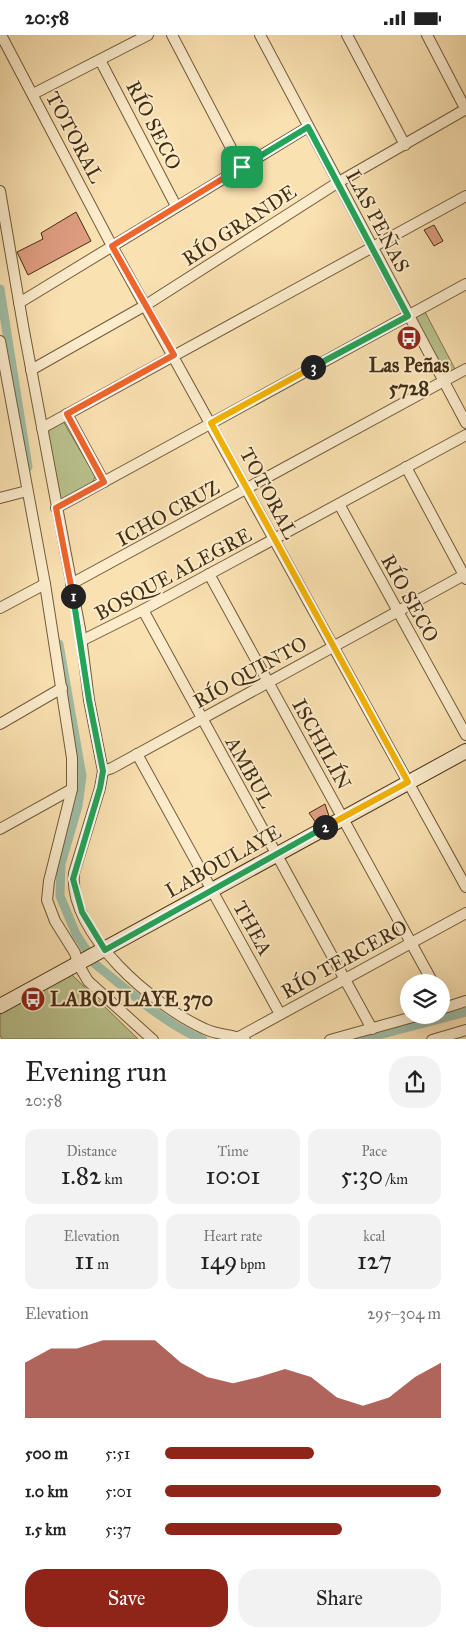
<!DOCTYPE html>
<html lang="en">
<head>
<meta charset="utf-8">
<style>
	:root { --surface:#fff; --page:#f2f2f2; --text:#222; --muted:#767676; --accent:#8f2418 }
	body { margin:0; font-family:"IM FELL Great Primer",serif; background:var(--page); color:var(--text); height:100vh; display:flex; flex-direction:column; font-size:19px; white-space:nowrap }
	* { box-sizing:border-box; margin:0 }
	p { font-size:16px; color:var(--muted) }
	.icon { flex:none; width:28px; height:28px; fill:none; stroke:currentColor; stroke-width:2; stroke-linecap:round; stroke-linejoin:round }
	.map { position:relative; height:1004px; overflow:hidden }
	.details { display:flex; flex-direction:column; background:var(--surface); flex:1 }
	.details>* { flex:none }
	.buttons { position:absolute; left:400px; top:939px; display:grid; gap:10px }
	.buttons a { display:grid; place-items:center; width:50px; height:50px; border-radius:50%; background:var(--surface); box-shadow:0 5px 20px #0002; font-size:25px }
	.pin { position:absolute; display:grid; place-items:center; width:42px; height:42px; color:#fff; margin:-21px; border-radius:10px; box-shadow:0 2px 8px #0006 }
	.km { position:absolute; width:25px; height:25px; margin:-12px; border-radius:50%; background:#222; color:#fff; font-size:14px; line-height:25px; text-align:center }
	.round { display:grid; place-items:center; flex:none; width:52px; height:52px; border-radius:20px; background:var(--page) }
	.head { display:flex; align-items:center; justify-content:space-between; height:85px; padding:0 25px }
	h1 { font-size:28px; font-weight:600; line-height:38px }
	.metrics { display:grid; grid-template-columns:repeat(3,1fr); gap:8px; height:85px; padding:5px 25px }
	.metrics div { display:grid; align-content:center; border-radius:12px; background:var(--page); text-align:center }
	.metrics b { font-size:25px; font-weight:600 }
	.metrics small { font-size:14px; font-weight:400 }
	.metrics p { font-size:14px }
	.chart { height:140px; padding:10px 25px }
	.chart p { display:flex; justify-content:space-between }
	.chart svg { width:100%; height:90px; margin-top:5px; fill:var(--accent); opacity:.7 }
	.cta { display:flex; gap:10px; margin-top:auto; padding:10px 25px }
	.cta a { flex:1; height:58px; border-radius:20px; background:var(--accent); color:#fff; font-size:20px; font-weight:600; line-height:58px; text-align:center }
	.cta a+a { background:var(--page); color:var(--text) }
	ul { padding:0 25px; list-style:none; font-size:16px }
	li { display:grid; grid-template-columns:80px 60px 1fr; align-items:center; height:38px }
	li i { height:12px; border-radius:6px; background:var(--accent) }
	.status { display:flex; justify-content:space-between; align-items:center; height:35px; padding:0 25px; background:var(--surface); direction:ltr }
	.status svg { height:14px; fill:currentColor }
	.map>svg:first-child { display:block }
</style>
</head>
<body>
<div class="status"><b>20:58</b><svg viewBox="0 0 49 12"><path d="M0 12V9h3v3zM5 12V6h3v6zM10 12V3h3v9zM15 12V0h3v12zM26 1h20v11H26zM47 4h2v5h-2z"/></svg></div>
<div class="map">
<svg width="466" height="1005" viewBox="0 0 466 1005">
	<rect width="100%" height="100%" fill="#fae1b1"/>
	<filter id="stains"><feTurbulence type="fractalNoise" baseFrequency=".004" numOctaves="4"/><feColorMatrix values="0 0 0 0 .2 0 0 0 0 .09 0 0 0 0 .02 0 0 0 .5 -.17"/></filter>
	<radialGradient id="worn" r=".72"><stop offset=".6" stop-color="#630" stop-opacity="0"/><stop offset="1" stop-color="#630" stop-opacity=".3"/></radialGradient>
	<g fill="#bac38e" stroke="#7e7851">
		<path d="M425,277L455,334L446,339L415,282Z"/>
		<path d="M63,386L95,441L93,447L61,465L58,463L47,395Z"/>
		<path d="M71,939L138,1004H2L0,1000V979Z"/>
	</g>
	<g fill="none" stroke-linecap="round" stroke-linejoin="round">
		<g stroke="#9fbea7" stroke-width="9">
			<path d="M0,254L28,432"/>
			<path d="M59,609L82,741L78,771L61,829L60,861L76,899L87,916"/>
			<path d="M95,929C129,956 163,988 203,1005"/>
			<path d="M359,1005L466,977"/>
		</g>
	</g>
	<g fill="#de9d81" stroke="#432e14">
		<path d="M76,177L91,206L28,240L17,217L43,204L41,198Z"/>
		<path d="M434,190L443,206L434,211L424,195Z"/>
		<path d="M325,769L329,781L316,788L309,778Z"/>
	</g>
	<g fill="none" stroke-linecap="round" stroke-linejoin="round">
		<defs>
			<g id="minor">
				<path d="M1,0L112,211L466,852"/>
				<path d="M172,0L241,132"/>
				<path d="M260,0L466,388"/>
				<path d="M347,0L405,110"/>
				<path d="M427,0L466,75"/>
				<path d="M100,25L176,171"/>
				<path d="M33,59L148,0"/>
				<path d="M0,156L24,296L80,594L89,665L103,736L100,753L74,838C68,899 154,971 205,994C217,1000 232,999 245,1005"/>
				<path d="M19,268L308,92"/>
				<path d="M0,306L45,549L72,723V754L49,846L47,865L55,886L75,918L78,929L88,946L153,1005"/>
				<path d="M31,335L146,270L337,148L466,74"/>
				<path d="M67,379L104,447"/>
				<path d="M42,393L466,161"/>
				<path d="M406,432L466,544"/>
				<path d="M0,463L27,456"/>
				<path d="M339,469L466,700"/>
				<path d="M56,473L466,249"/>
				<path d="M209,539L433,948"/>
				<path d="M71,549L466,334"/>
				<path d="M0,573L45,549"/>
				<path d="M143,575L372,994"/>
				<path d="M81,606L143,575L466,400"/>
				<path d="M0,689L62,653"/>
				<path d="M137,719L280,979"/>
				<path d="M103,736L112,733L466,539"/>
				<path d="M0,794L72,754"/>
				<path d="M441,974L466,966"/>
				<path d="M239,1002L466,878"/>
				<path d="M330,1005L420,980"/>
				<path d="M432,1005L466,995"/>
			</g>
			<path id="secondary" d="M0,971L466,716"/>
		</defs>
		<use href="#minor" stroke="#715b3b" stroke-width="12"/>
		<use href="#secondary" stroke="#432e14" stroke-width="16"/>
		<use href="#minor" stroke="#fceccc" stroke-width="10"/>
		<use href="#secondary" stroke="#fceccc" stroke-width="14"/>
	</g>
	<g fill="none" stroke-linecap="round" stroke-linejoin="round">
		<defs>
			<path id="split-1" d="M73,561L56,473L104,447L67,379L174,320L112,211L242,132"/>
			<path id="split-2" d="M73,561L89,665L103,736L100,753L73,844L82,877L105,915L325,792"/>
			<path id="split-3" d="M313,332L211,388L408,747L325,792"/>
			<path id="split-4" d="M242,132L308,92L408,281L313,332"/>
		</defs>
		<use href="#split-1" stroke="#fff" stroke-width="10"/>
		<use href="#split-2" stroke="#fff" stroke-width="10"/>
		<use href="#split-3" stroke="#fff" stroke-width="10"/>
		<use href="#split-4" stroke="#fff" stroke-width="10"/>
		<use href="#split-1" stroke="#f0652b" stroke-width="6"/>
		<use href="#split-2" stroke="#22a559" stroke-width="6"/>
		<use href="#split-3" stroke="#f5b400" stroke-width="6"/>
		<use href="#split-4" stroke="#22a559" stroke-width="6"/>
	</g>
	<defs>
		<symbol id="bus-disc" viewBox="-11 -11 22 22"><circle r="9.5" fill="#8f2418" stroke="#fceccc"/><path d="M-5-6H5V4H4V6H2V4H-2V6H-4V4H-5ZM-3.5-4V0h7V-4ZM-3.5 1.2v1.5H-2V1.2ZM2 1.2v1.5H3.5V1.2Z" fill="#fff"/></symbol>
	</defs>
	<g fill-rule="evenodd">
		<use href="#bus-disc" x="395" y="289" width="28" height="28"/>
		<use href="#bus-disc" x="19" y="950" width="28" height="28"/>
	</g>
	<g text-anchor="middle" stroke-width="4" stroke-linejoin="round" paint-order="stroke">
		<g font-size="20" fill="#432e14" stroke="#fceccc">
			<text transform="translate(154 90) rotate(63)" y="7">RÍO SECO</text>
			<text transform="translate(75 102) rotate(62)" y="7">TOTORAL</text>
			<text transform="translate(378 186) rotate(62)" y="7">LAS PEÑAS</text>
			<text transform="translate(239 190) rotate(-33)" y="7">RÍO GRANDE</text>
			<text transform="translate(269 458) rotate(62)" y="7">TOTORAL</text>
			<text transform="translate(168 478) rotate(-29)" y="7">ICHO CRUZ</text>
			<text transform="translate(173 539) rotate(-28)" y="7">BOSQUE ALEGRE</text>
			<text transform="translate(410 563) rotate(61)" y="7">RÍO SECO</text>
			<text transform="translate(250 637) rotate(-29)" y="7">RÍO QUINTO</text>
			<text transform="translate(322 709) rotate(61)" y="7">ISCHILÍN</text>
			<text transform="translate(250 737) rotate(61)" y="7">AMBUL</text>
			<text transform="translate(223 826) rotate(-29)" y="7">LABOULAYE</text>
			<text transform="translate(253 893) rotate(61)" y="7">THEA</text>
			<text transform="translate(344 924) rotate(-29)" y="7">RÍO TERCERO</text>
		</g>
		<g font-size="20" font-weight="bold" fill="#432e14" stroke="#fceccc">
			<text x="409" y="337">Las Peñas<tspan x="409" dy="23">5728</tspan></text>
			<text x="50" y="971" text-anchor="start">LABOULAYE 370</text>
		</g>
	</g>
	<rect width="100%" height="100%" filter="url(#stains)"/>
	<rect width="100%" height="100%" fill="url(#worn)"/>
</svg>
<div class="buttons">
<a><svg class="icon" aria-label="layers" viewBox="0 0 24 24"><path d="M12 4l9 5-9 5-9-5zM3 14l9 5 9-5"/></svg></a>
</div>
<div class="pin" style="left:242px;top:132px;background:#1e9e55"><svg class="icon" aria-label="arrive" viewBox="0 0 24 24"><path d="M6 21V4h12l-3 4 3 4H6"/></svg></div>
<b class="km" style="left:73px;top:561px">1</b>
<b class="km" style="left:325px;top:792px">2</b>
<b class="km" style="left:313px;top:332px">3</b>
</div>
<section class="details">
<div class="head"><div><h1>Evening run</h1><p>20:58</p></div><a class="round"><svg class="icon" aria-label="share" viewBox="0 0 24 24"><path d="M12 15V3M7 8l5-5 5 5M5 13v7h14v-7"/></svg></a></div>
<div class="metrics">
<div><p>Distance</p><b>1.82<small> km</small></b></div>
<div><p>Time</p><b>10:01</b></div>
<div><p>Pace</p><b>5:30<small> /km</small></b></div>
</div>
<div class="metrics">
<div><p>Elevation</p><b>11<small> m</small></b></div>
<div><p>Heart rate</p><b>149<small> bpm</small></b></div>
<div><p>kcal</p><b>127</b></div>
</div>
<div class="chart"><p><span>Elevation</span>295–304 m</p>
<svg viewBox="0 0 160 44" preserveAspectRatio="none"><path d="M0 44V17L10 10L20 10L30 6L40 6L50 6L60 17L70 24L80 27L90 24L100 20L110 24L120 34L130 38L140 34L150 24L160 17V44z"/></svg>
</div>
<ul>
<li><b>500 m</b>5:51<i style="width:54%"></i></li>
<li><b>1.0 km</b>5:01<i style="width:100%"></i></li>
<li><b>1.5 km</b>5:37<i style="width:64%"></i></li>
</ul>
<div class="cta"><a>Save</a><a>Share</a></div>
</section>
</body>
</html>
